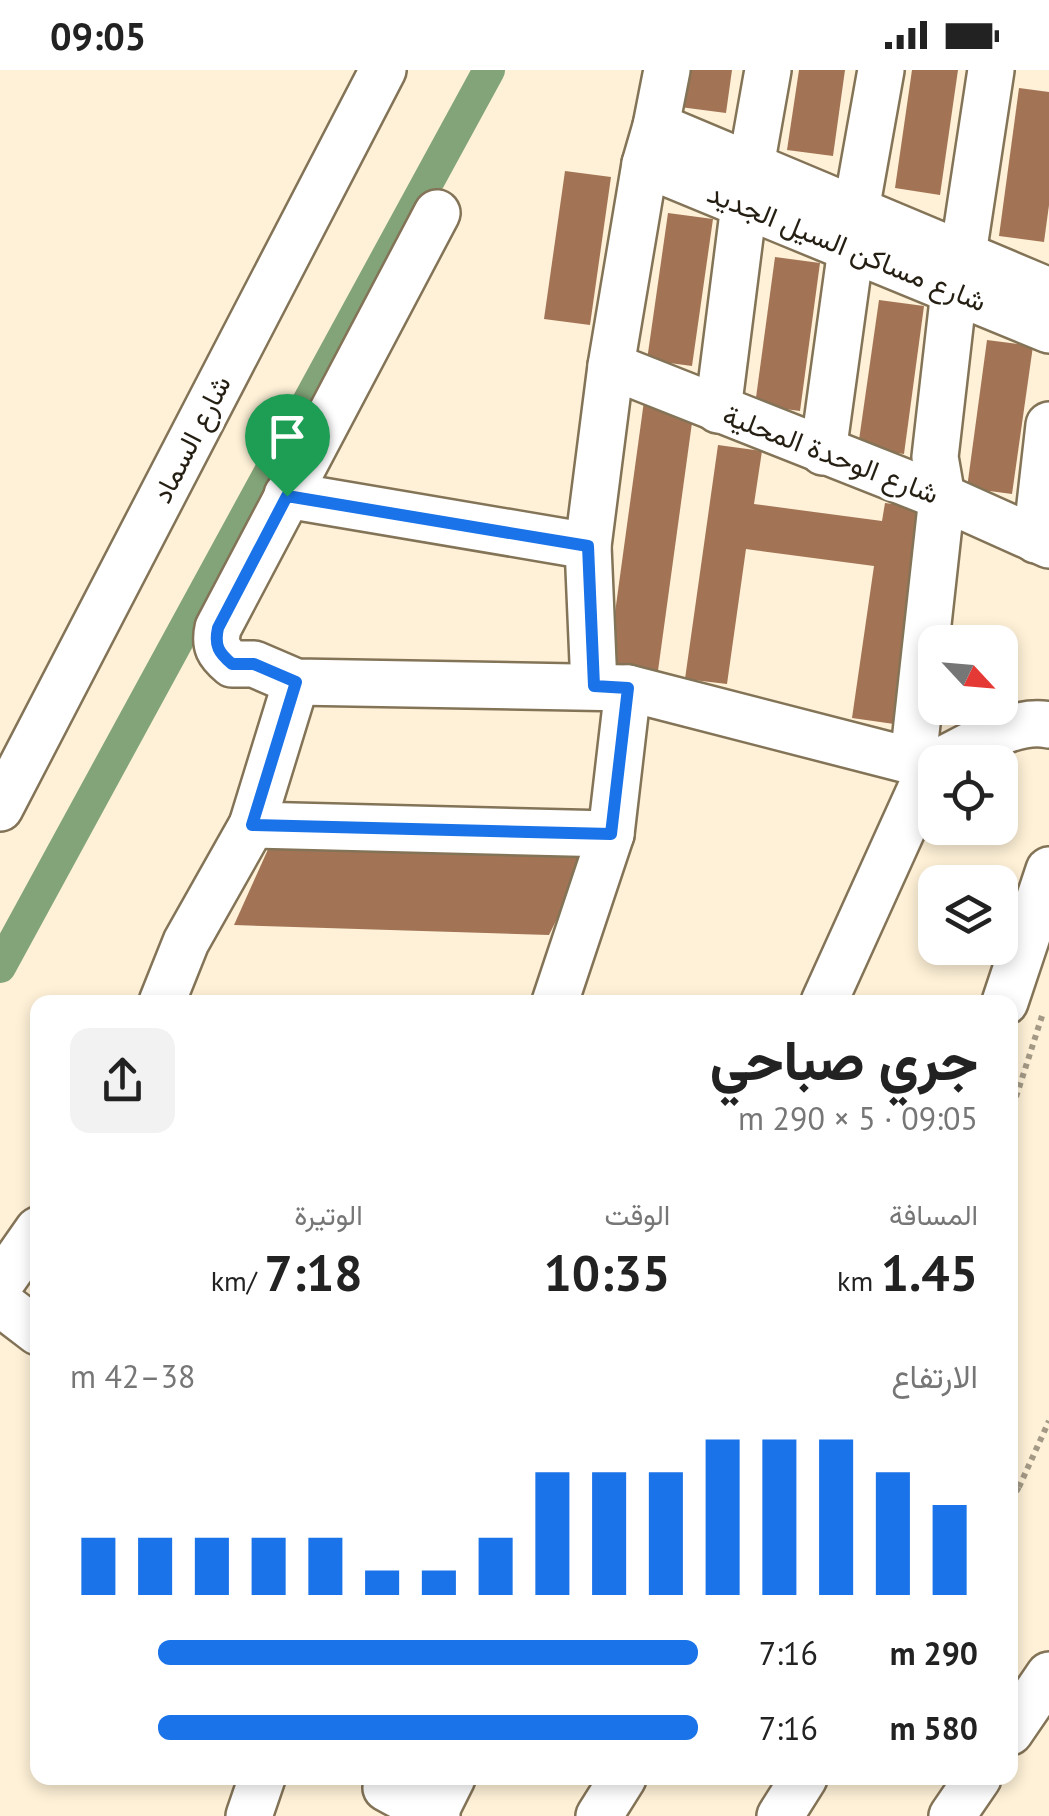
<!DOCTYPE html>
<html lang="ar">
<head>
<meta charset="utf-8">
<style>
	:root { --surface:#fff; --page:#f2f2f2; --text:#222; --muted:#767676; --accent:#1a73e8 }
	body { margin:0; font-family:"PT Sans",Vazirmatn,sans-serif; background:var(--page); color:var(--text); direction:rtl; height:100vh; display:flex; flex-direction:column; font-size:38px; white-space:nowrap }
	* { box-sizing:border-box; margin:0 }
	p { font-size:32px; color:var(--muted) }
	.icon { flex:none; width:55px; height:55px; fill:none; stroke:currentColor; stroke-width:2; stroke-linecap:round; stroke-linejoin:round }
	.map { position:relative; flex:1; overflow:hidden; direction:ltr }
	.side { position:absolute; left:30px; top:925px; width:988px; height:790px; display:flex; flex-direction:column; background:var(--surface); border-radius:20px; box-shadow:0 5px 15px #0003; direction:rtl }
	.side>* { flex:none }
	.needle { width:65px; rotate:116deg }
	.tools { position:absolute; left:918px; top:555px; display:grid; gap:20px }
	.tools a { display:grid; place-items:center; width:100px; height:100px; border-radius:20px; background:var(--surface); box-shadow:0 5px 15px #0003; font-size:50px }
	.pin { position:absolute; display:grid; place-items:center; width:85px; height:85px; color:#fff; margin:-102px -42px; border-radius:50% 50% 50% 0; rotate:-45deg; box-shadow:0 0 10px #0007 }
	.pin .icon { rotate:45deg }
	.round { display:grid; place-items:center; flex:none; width:105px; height:105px; border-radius:20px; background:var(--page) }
	.summary { display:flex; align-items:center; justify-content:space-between; height:170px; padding:0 40px }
	h1 { font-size:55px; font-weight:800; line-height:75px }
	.stats { display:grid; grid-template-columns:repeat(3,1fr); gap:15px; height:170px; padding:10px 40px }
	.stats div { display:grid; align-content:center }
	.stats b { font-size:50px; font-weight:800 }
	.stats small { font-size:28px; font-weight:400 }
	.stats p { font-size:28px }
	.chart { height:280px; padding:20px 40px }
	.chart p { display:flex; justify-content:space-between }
	.chart svg { width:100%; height:180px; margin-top:10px; stroke:var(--accent); stroke-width:6 }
	ul { padding:0 40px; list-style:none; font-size:32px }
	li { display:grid; grid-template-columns:160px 120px 1fr; align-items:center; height:75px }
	li i { height:25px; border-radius:12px; background:var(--accent) }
	.status { display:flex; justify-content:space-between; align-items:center; height:70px; padding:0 50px; background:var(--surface); direction:ltr }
	.status svg { height:28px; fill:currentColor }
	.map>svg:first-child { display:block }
</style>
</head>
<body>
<div class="status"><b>09:05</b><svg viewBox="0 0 49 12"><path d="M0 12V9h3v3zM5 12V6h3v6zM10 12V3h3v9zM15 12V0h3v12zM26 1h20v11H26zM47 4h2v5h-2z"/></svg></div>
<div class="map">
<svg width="1049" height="1746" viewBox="0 0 1049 1746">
	<rect width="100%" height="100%" fill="#fef1d7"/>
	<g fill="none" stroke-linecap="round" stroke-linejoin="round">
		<path stroke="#82a478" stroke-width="32" d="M0,897L489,0"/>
	</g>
	<g fill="#a27455">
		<path d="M685,0H732L726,43L680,37Z"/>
		<path d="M799,0H845L833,86L787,80Z"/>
		<path d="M912,0H958L940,125L895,118Z"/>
		<path d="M1019,18L1049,22V135L1044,172L999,166Z"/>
		<path d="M565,101L611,107L590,255L544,249Z"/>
		<path d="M668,143L713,149L692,296L647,290Z"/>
		<path d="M775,187L820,193L800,341L755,335Z"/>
		<path d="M879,230L924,236L904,384L858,377Z"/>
		<path d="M987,270L1033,276L1012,424L967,418Z"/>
		<path d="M644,331L694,338L657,608L607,601Z"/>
		<path d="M718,375L762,381L754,434L882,451L885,433L925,438L894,654L852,648L874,496L746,479L727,614L685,609Z"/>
		<path d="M274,766L597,768L549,865L234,855Z"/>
	</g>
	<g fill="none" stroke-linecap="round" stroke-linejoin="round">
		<defs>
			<g id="minor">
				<path d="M656,56L1049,221"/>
				<path d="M645,94L1049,260"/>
				<path d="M751,96L768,0"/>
				<path d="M856,140L881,0"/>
				<path d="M437,143L218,558C214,576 219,583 232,594H254L296,612L628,618L931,696L935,694"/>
				<path d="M611,296L942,427L1049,475"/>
				<path d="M718,340L744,135"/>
				<path d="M823,382L851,179"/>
				<path d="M287,425L588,476"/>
				<path d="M1036,470L1049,355"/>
				<path d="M594,616L588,476L611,296L645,94L656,56L667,0"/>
				<path d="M913,690L942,427L935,387L954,221L963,184L991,0"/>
				<path d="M938,692C968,678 1015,647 1049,655"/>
				<path d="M0,738L383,0"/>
				<path d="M252,755L611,764"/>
				<path d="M162,932L186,872L252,755L296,612"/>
				<path d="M555,932L611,764L628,618"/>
				<path d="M824,932L931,696"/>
				<path d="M1005,932L1049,800"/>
				<path d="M0,1214L38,1160"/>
				<path d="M0,1233L38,1262"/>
				<path d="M1010,1662L1049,1605"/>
				<path d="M386,1718L437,1746"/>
				<path d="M434,1744L452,1708"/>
				<path d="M249,1746L262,1708"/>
				<path d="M599,1746L623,1708"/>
				<path d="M780,1746L804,1708"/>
				<path d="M952,1746L978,1708"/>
			</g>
		</defs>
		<use href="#minor" stroke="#837357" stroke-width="50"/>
		<g stroke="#a39985" stroke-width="6" stroke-dasharray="5 5" stroke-linecap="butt">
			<path d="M1010,1046L1042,946"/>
			<path d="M1010,1413L1019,1417L1010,1431"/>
			<path d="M1019,1417L1049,1351"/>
		</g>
		<use href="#minor" stroke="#fff" stroke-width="45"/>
	</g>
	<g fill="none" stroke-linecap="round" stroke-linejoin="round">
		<defs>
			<path id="route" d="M287,426L588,476L594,616L628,618L611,764L252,755L296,612L254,594H232C219,583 214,576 218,558Z"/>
		</defs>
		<use href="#route" stroke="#fff" stroke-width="20"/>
		<use href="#route" stroke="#1a73e8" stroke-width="12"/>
	</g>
	<g text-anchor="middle" stroke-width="8" stroke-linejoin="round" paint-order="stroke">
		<g font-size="28" fill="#241e13" stroke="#fff">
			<text transform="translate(847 177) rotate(22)" y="10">شارع مساكن السيل الجديد</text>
			<text transform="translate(191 369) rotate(-63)" y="10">شارع السماد</text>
			<text transform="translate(831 384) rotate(21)" y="10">شارع الوحدة المحلية</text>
		</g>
	</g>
</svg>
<div class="tools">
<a><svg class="needle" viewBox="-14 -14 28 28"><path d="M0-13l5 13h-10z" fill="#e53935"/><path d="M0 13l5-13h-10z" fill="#767676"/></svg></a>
<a><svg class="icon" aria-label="locate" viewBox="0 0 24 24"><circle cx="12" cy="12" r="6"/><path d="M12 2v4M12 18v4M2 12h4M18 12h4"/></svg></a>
<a><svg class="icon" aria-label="layers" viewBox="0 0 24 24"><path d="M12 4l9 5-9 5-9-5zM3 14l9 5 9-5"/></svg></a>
</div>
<div class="pin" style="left:287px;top:426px;background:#1e9e55"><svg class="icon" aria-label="arrive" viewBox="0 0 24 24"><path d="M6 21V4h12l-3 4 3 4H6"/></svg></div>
<section class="side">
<div class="summary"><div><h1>جري صباحي</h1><p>09:05 · 5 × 290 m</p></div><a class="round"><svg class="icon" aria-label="share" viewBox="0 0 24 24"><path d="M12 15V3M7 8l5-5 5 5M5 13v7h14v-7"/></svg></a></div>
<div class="stats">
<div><p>المسافة</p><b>1.45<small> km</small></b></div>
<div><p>الوقت</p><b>10:35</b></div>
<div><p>الوتيرة</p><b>7:18<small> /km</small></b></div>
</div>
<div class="chart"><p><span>الارتفاع</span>38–42 m</p>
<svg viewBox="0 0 160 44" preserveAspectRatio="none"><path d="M5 44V30M15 44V30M25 44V30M35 44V30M45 44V30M55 44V38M65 44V38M75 44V30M85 44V14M95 44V14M105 44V14M115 44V6M125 44V6M135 44V6M145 44V14M155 44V22"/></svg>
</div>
<ul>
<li><b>290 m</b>7:16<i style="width:86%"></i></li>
<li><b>580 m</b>7:16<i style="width:86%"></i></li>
</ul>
</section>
</div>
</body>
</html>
